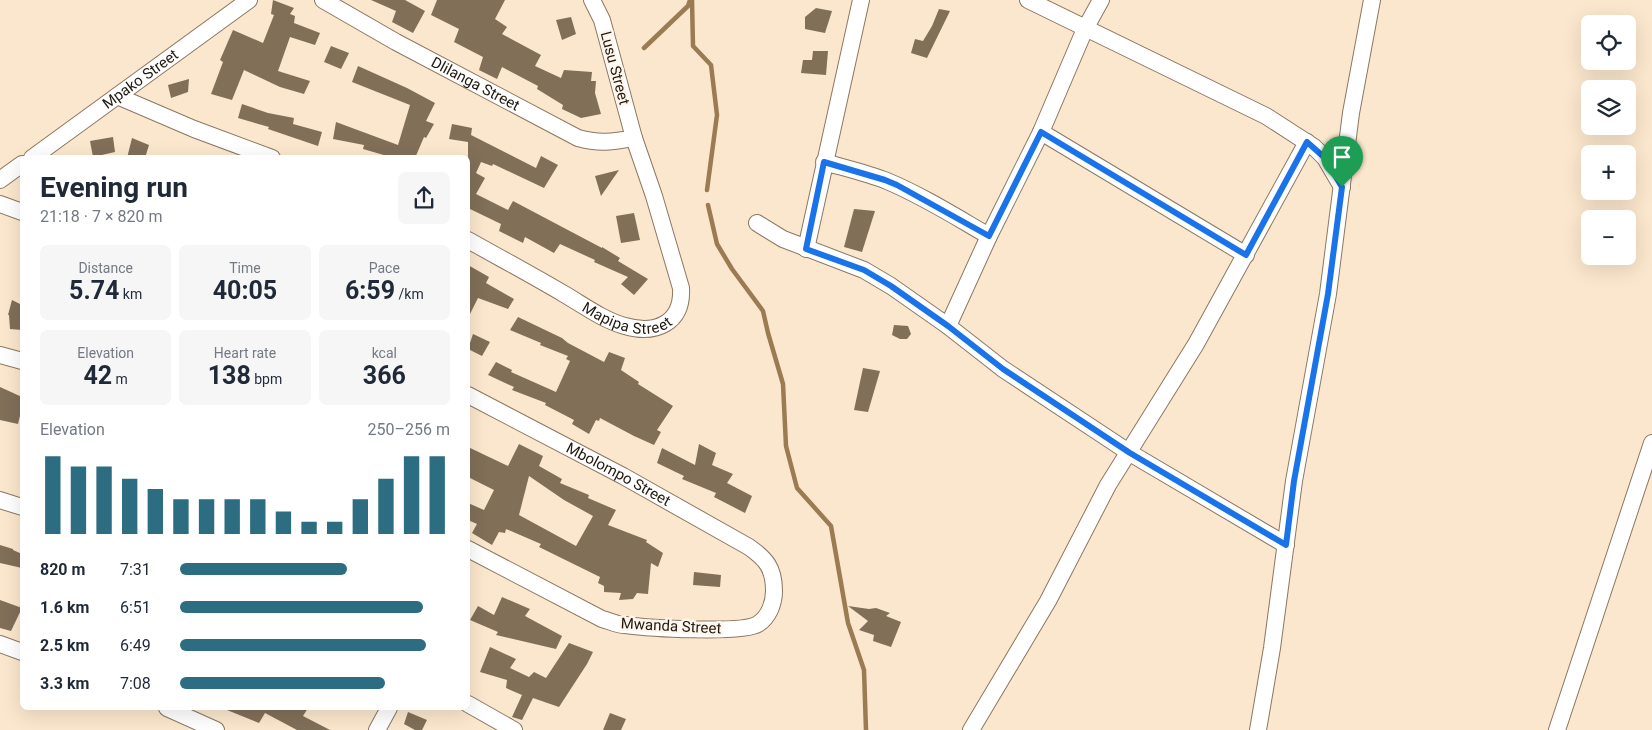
<!DOCTYPE html>
<html lang="en">
<head>
<meta charset="utf-8">
<style>
	:root { --surface:#fff; --page:#f6f6f7; --text:#1f2937; --muted:#747a83; --accent:#2d6d81 }
	body { margin:0; font-family:Roboto,sans-serif; background:var(--page); color:var(--text); height:100vh; display:flex; flex-direction:column; font-size:19px; white-space:nowrap }
	* { box-sizing:border-box; margin:0 }
	p { font-size:16px; color:var(--muted) }
	.icon { flex:none; width:28px; height:28px; fill:none; stroke:currentColor; stroke-width:2; stroke-linecap:round; stroke-linejoin:round }
	.map { position:relative; flex:1; overflow:hidden }
	.panel { position:absolute; left:20px; top:155px; width:450px; height:555px; display:flex; flex-direction:column; background:var(--surface); border-radius:8px; box-shadow:0 5px 20px #0002 }
	.panel>* { flex:none }
	.fabs { position:absolute; left:1581px; top:15px; display:grid; gap:10px }
	.fabs a { display:grid; place-items:center; width:55px; height:55px; border-radius:8px; background:var(--surface); box-shadow:0 5px 20px #0002; font-size:25px }
	.pin { position:absolute; display:grid; place-items:center; width:42px; height:42px; color:#fff; margin:-51px -21px; border-radius:50% 50% 50% 0; rotate:-45deg; box-shadow:0 0 5px #0007 }
	.pin .icon { rotate:45deg }
	.round { display:grid; place-items:center; flex:none; width:52px; height:52px; border-radius:8px; background:var(--page) }
	.overview { display:flex; align-items:center; justify-content:space-between; height:85px; padding:0 20px }
	h1 { font-size:28px; font-weight:700; line-height:38px }
	.figures { display:grid; grid-template-columns:repeat(3,1fr); gap:8px; height:85px; padding:5px 20px }
	.figures div { display:grid; align-content:center; border-radius:8px; background:var(--page); text-align:center }
	.figures b { font-size:25px; font-weight:700 }
	.figures small { font-size:14px; font-weight:400 }
	.figures p { font-size:14px }
	.chart { height:140px; padding:10px 20px }
	.chart p { display:flex; justify-content:space-between }
	.chart svg { width:100%; height:90px; margin-top:5px; stroke:var(--accent); stroke-width:6 }
	ul { padding:0 20px; list-style:none; font-size:16px }
	li { display:grid; grid-template-columns:80px 60px 1fr; align-items:center; height:38px }
	li i { height:12px; border-radius:6px; background:var(--accent) }
	.map>svg:first-child { display:block }
</style>
</head>
<body>
<div class="map">
<svg width="1652" height="730" viewBox="0 0 1652 730">
	<rect width="100%" height="100%" fill="#fbe7cd"/>
	<g fill="none" stroke-linecap="round" stroke-linejoin="round">
		<g stroke="#9a7b53" stroke-width="4.5">
			<path d="M692,0L693,46L711,65L717,115L707,190"/>
			<path d="M644,48L688,6L690,0"/>
			<path d="M708,205L717,244L732,269L763,311L768,333L783,384L786,446L797,488L831,526L848,623L864,670L866,730"/>
		</g>
	</g>
	<g fill="#816f58" fill-rule="evenodd">
		<path d="M273,0L294,8L290,14L295,16L294,23L320,33L315,45L290,37L278,71L310,81L304,94L280,87L244,70L232,100L211,94L223,62L220,60L233,30L263,43L274,15L271,14Z"/>
		<path d="M371,0H405L425,11L413,33L392,22L396,11Z"/>
		<path d="M437,0H505L495,19L507,27L502,34L541,55L535,66L561,78L564,70L592,72L591,81H596L595,93L601,114L581,118L562,109L563,105L537,89L538,86L502,67L497,79L479,70L483,57L454,42L459,29L431,15Z"/>
		<path d="M816,8L832,11L825,33L805,29V17Z"/>
		<path d="M939,9L950,11L927,58L911,53L915,39L923,41L932,26Z"/>
		<path d="M571,17L576,34L562,40L556,20Z"/>
		<path d="M331,46L349,53L341,69L324,62Z"/>
		<path d="M813,51H828L826,75L801,73L803,60H812Z"/>
		<path d="M358,66L407,88L435,103L426,121L434,124L426,138L424,137L415,158H394L363,149L364,145L333,139L336,122L398,145L410,105L352,82Z"/>
		<path d="M189,79L188,92L171,98L168,85Z"/>
		<path d="M242,104L268,113L294,118L293,124L322,132L318,146L268,129L269,127L238,118Z"/>
		<path d="M452,124L472,128L471,135L536,168L541,156L558,165L544,188L493,164L492,166L481,162L476,173L485,178L476,194L508,210L513,201L602,248V247L620,258L618,261L648,279L634,295L621,284L628,277L594,262L595,260L560,244L554,253L525,237L523,243L499,231L501,224L468,208V209V142L449,139Z"/>
		<path d="M113,137L115,152L93,157L90,141Z"/>
		<path d="M132,138L149,145L145,158H127Z"/>
		<path d="M619,170L601,196L595,176Z"/>
		<path d="M854,209L875,211L862,252L844,247Z"/>
		<path d="M634,213L640,240L621,243L616,216Z"/>
		<path d="M468,265L489,277L486,283L514,299L508,309L478,298L468,318Z"/>
		<path d="M12,300L22,305V330L10,329L9,315H8Z"/>
		<path d="M518,317L562,338L568,343L604,362L609,352L625,358L621,370L639,382L638,384L673,406L657,430L661,432L654,445L634,436L600,418L599,421L596,420L589,434L572,424L574,420L545,405L546,403L512,390L514,387L488,375L496,362L512,370L511,372L556,392L570,361L566,359L568,356L540,345L541,343L510,330Z"/>
		<path d="M894,325L908,326L911,334L907,339H900L892,335Z"/>
		<path d="M473,334L490,342L482,356L468,349Z"/>
		<path d="M863,368L880,371L868,412L854,410Z"/>
		<path d="M0,387L22,397V408L18,424L0,420Z"/>
		<path d="M519,444L543,456L539,466L562,479L560,483L589,495L588,498L616,510L608,525L647,540L646,542L663,553L658,567L651,563L648,594L637,593L633,599L619,600L621,593L604,592V586L598,583L600,577L539,547L541,544L506,529L505,533L499,532L492,545L472,533L477,524L468,520V503L484,510L494,490L468,477V447L508,466ZM529,476L564,500L593,516L576,546L519,515Z"/>
		<path d="M699,444L716,453L712,465L733,474L727,483L752,496L745,513L714,497L716,493L682,479L684,476L657,463L662,448L695,465Z"/>
		<path d="M0,545L13,549V550L22,554V568L0,563Z"/>
		<path d="M694,572L721,575L720,587L693,585Z"/>
		<path d="M502,597L530,609L525,616L562,636L556,649L496,635L498,632L470,620L478,606L494,615Z"/>
		<path d="M0,600L22,608L11,631L0,628Z"/>
		<path d="M848,606L869,609L876,608L890,613L886,616L901,622L891,647L873,641L874,635L859,630L868,621Z"/>
		<path d="M569,643L593,652L587,664L559,707L533,698L522,720L512,717L522,695L506,688L507,680L480,672L490,647L516,659L510,668L529,677L534,672L546,678Z"/>
		<path d="M222,708H308L303,716L330,730H297L265,713L259,723Z"/>
		<path d="M408,712L427,720L422,730H415L404,724Z"/>
		<path d="M610,713L626,719L621,730H603Z"/>
	</g>
	<g fill="none" stroke-linecap="round" stroke-linejoin="round">
		<defs>
			<g id="minor">
				<path id="s1" d="M323,0L396,42L578,138C599,144 613,142 634,138"/>
				<path d="M1028,0L1266,116L1314,147L1325,158L1342,187"/>
				<path d="M117,96L194,129L272,158"/>
				<path d="M1041,132L1246,255"/>
				<path id="s2" d="M32,158L249,0"/>
				<path d="M824,162C845,168 867,173 887,181C923,196 956,217 989,236"/>
				<path d="M0,180L22,164"/>
				<path d="M0,204L22,212"/>
				<path d="M757,223L783,239L864,270L891,286L948,326L1003,369L1130,453L1286,545"/>
				<path id="s3" d="M468,240C500,258 532,275 564,294C583,305 603,320 625,326C656,335 683,323 681,288L654,196L634,138L602,20L592,0"/>
				<path d="M806,249L861,0"/>
				<path d="M948,326L989,236L1041,132L1085,29L1101,0"/>
				<path d="M0,355L22,361"/>
				<path id="s4" d="M468,395L623,476L749,547C766,559 774,568 774,591C774,603 769,617 758,624C742,634 647,628 625,625C617,625 610,621 602,619L468,549"/>
				<path d="M0,500L22,507"/>
				<path d="M0,644L22,652"/>
				<path d="M468,704L514,730"/>
				<path d="M167,708L216,730"/>
				<path d="M377,730L389,708"/>
				<path d="M971,730L1048,601L1108,485L1196,344L1307,142"/>
				<path d="M1258,730L1272,648L1294,481L1328,294L1351,113L1372,0"/>
				<path d="M1557,730L1652,443"/>
			</g>
		</defs>
		<use href="#minor" stroke="#8b7862" stroke-width="18"/>
		<use href="#minor" stroke="#fff" stroke-width="16"/>
	</g>
	<g fill="none" stroke-linecap="round" stroke-linejoin="round">
		<defs>
			<path id="route" d="M1041,132L1246,255L1307,142L1325,158L1342,187L1328,294L1294,481L1286,545L1130,453L1003,369L948,326L891,286L864,270L806,249L824,162L885,180L897,185L989,236Z"/>
		</defs>
		<use href="#route" stroke="#fff" stroke-width="10"/>
		<use href="#route" stroke="#1a73e8" stroke-width="6"/>
	</g>
	<g text-anchor="middle" stroke-width="5" stroke-linejoin="round" paint-order="stroke">
		<g font-size="15" fill="#201910" stroke="#fef6ec">
			<text transform="translate(615 68) rotate(75)" y="5">Lusu Street</text>
			<text dy="5" stroke="none"><textPath href="#s2" startOffset="134">Mpako Street</textPath></text>
			<text dy="5" stroke="none"><textPath href="#s1" startOffset="174">Dlilanga Street</textPath></text>
			<text dy="5" stroke="none"><textPath href="#s3" startOffset="180">Mapipa Street</textPath></text>
			<text dy="5" stroke="none"><textPath href="#s4" startOffset="170">Mbolompo Street</textPath></text>
			<text transform="translate(671 626) rotate(3)" y="5">Mwanda Street</text>
		</g>
	</g>
</svg>
<div class="fabs">
<a><svg class="icon" aria-label="locate" viewBox="0 0 24 24"><circle cx="12" cy="12" r="6"/><path d="M12 2v4M12 18v4M2 12h4M18 12h4"/></svg></a>
<a><svg class="icon" aria-label="layers" viewBox="0 0 24 24"><path d="M12 4l9 5-9 5-9-5zM3 14l9 5 9-5"/></svg></a>
<a>+</a>
<a>−</a>
</div>
<div class="pin" style="left:1342px;top:187px;background:#1e9e55"><svg class="icon" aria-label="arrive" viewBox="0 0 24 24"><path d="M6 21V4h12l-3 4 3 4H6"/></svg></div>
<section class="panel">
<div class="overview"><div><h1>Evening run</h1><p>21:18 · 7 × 820 m</p></div><a class="round"><svg class="icon" aria-label="share" viewBox="0 0 24 24"><path d="M12 15V3M7 8l5-5 5 5M5 13v7h14v-7"/></svg></a></div>
<div class="figures">
<div><p>Distance</p><b>5.74<small> km</small></b></div>
<div><p>Time</p><b>40:05</b></div>
<div><p>Pace</p><b>6:59<small> /km</small></b></div>
</div>
<div class="figures">
<div><p>Elevation</p><b>42<small> m</small></b></div>
<div><p>Heart rate</p><b>138<small> bpm</small></b></div>
<div><p>kcal</p><b>366</b></div>
</div>
<div class="chart"><p><span>Elevation</span>250–256 m</p>
<svg viewBox="0 0 160 44" preserveAspectRatio="none"><path d="M5 44V6M15 44V11M25 44V11M35 44V17M45 44V22M55 44V27M65 44V27M75 44V27M85 44V27M95 44V33M105 44V38M115 44V38M125 44V27M135 44V17M145 44V6M155 44V6"/></svg>
</div>
<ul>
<li><b>820 m</b>7:31<i style="width:62%"></i></li>
<li><b>1.6 km</b>6:51<i style="width:90%"></i></li>
<li><b>2.5 km</b>6:49<i style="width:91%"></i></li>
<li><b>3.3 km</b>7:08<i style="width:76%"></i></li>
</ul>
</section>
</div>
</body>
</html>
